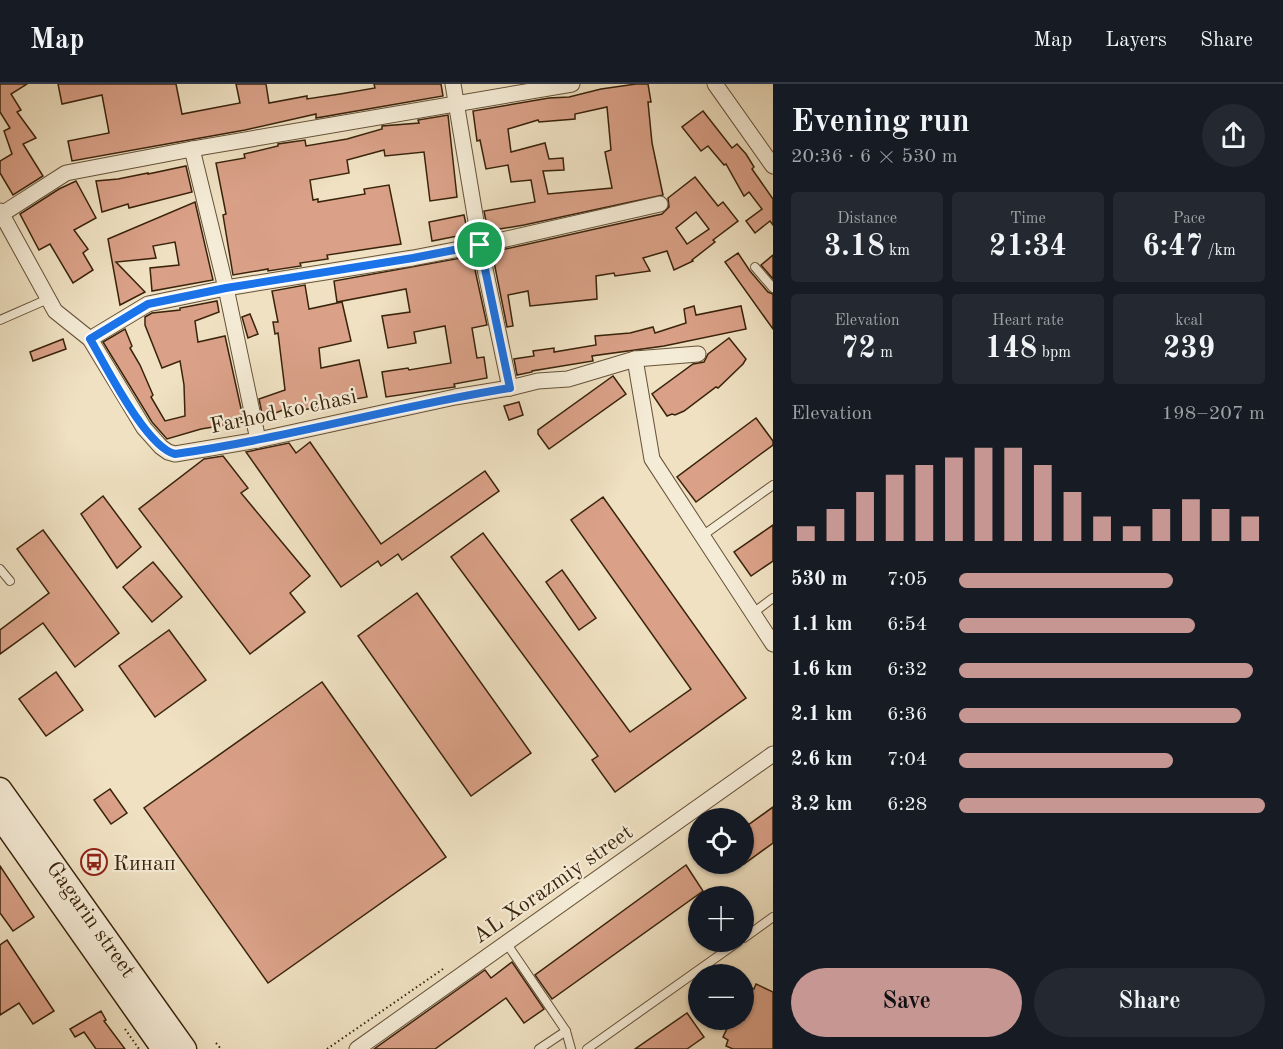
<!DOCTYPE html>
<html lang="en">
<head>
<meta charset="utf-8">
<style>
	:root { --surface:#171b24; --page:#242831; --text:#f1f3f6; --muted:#9ea1a6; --line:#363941; --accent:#c59692 }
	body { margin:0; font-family:"Old Standard TT",serif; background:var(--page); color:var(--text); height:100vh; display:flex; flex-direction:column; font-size:22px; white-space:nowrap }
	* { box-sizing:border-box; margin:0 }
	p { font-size:20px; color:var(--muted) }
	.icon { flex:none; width:33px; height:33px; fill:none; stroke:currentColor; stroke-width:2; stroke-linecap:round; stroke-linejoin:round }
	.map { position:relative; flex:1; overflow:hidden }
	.panel { display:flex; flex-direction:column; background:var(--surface); width:510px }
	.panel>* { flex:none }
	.controls { position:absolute; left:688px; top:724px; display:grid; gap:12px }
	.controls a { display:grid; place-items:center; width:66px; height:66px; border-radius:50%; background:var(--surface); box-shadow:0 2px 4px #0004; font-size:30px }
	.pin { position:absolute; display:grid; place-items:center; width:51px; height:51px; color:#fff; margin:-26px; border:3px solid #fff; border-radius:50%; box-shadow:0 2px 6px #0007 }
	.round { display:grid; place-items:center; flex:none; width:63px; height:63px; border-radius:32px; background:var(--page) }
	.overview { display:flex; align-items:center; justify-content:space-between; height:102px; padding:0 18px }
	h1 { font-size:33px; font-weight:700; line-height:45px }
	.stats { display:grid; grid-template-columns:repeat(3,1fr); gap:9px; height:102px; padding:6px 18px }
	.stats div { display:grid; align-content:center; border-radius:6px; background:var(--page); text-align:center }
	.stats b { font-size:30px; font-weight:700 }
	.stats small { font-size:16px; font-weight:400 }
	.stats p { font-size:16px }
	.chart { height:168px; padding:12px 18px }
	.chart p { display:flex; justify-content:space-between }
	.chart svg { width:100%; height:108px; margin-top:6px; stroke:var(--accent); stroke-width:6 }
	.primary-button { display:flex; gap:12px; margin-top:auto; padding:12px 18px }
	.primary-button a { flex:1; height:69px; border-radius:36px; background:var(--accent); color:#111; font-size:24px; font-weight:700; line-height:69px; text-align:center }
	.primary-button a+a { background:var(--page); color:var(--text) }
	ul { padding:0 18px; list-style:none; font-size:20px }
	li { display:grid; grid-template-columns:96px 72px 1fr; align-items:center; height:45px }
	li i { height:15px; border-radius:8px; background:var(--accent) }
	header { display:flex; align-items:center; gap:36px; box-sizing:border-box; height:84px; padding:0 30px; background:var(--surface); border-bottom:2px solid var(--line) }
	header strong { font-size:28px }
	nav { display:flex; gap:33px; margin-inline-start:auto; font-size:21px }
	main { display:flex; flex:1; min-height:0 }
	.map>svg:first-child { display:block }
</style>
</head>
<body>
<header>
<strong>Map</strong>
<nav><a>Map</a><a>Layers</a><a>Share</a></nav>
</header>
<main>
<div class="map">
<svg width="773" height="965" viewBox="0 0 773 965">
	<rect width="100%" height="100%" fill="#efe1c2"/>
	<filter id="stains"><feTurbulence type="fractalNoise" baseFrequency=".00333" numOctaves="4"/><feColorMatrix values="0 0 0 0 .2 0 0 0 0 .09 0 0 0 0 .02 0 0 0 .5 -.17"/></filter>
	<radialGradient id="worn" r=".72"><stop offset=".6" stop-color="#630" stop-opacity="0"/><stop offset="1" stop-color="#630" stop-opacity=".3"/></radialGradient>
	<g fill="#daa188" stroke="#39230b" stroke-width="1.5" fill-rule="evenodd">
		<path d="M0,0H27L11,10L21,26L17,28L36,54L23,60L43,92L13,111L0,89V77L12,70L4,47L10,44L0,28Z"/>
		<path d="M58,0H176L182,30L240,19L236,0H266L269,19L307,12V15L340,10L375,4L374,0H441L443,12L316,34V30L245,46L72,77L68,57L109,49L108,43L102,11L62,20Z"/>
		<path d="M636,0H648L651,18H648L652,59L663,111L524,141L488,147L484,127L535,118L531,96L511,98L508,81L486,85L480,56L477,57L473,27L549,14L569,13L601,5ZM607,23L611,66L605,68L612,104L548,110L543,87L564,86L563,74L549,75L545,59L511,68L508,45L538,36L539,38L575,35V30Z"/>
		<path d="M703,27L732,64L737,60L746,70L754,83L752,85L773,115V141L770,137L755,149L746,137L762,125L749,108L744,112L726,80L724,81L708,62L701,67L682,43Z"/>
		<path d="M448,31L457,113L430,117L424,68L385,72L384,66L347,76L349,89L310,96L313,116L318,115V118L365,110L364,105L389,101L401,160L327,171L328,175L300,179L301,182L268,187V185L233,191L223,131L226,130L216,79L245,74L244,70L278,62V60L305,56L306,62L347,55L382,45V42L419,39L418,36Z"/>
		<path d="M186,82L192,108L129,124L128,120L102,128L96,97L118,95L148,89V90Z"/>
		<path d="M695,93L718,122L723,118L738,137L713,156L715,158L692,176L693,177L674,186L667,167L643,174L650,187L615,192L614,189L596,192L597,215L530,222L528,207L508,211L513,242L507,243L492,168L662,130L669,123L668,114ZM696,128L709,145L687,160L676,144Z"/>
		<path d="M76,97L96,134L74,146L88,165L83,169L93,186L73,199L50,160L39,166L20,130L59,105Z"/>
		<path d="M195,118L213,196L152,207L150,184L179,181L175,158L153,162L156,174L116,178L145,208L120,221L108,155Z"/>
		<path d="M464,131L468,150L432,157L429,138Z"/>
		<path d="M738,169L750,187L768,208L773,210V245L725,178Z"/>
		<path d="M773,171V195L761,181Z"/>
		<path d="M472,172L487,241L472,244L477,274L484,273L487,294L454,300L455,303L386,313L382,288L408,284L409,286L451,279L445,242L414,248L416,259L388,264L382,232L410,228L406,205L337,218L334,197Z"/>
		<path d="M305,201L309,225L342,218L351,257L319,264L321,284L359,276L367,313L329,320L330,322L294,327L293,322L263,334L259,315L285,306L278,249L275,250L273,238H278L272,207Z"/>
		<path d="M217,217L219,228L195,237L198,258L225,252L244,338L201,345L167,355L152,338L103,258L125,245L132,262L130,264L140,281L153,311L151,313L165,337L185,332L184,301L180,277L162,284L145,241V233L152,229L180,226V224Z"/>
		<path d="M694,222L696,231L741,222L746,245L664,262L592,272L593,277L532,287V288L517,291L514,275L534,272L533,267L554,264V268L596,261L595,252L630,249L653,243L655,249L686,239L684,225Z"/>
		<path d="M250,230L258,250L248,254L242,233Z"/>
		<path d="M729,254L746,275L743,280L718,304L716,303L684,327L675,331L672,330L667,332L652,310L693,280L704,278L708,270Z"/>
		<path d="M63,255L66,265L33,277L30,268Z"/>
		<path d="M613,292L626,310L549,365L538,350V346Z"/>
		<path d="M519,318L523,331L509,336L504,322Z"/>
		<path d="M756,334L773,357V361L696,418L677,393Z"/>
		<path d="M310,358L381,460L485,387L499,407L402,476L398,470L381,482L378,477L341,503L246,368L289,359L296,369Z"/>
		<path d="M223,372L248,404L241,409L310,492L290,509L305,528L250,570L139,425L204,375Z"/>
		<path d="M103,412L141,463L117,484L81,430Z"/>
		<path d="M603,413L746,614L615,708L592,676L598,672L451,473L483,449L630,648L691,605L571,436Z"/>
		<path d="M773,441V477L751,492L734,468Z"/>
		<path d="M43,446L119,549L75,583L43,539L0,570V546L49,509L17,465Z"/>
		<path d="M153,478L182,513L152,538L123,503Z"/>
		<path d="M562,486L596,534L579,546L546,498Z"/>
		<path d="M417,509L531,669L471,712L358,552Z"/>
		<path d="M169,546L206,596L155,633L119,582Z"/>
		<path d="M56,588L83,626L46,652L19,615Z"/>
		<path d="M322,598L446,773L268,899L144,724Z"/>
		<path d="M110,705L127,729L111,740L94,716Z"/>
		<path d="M773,723V759L744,780V744Z"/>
		<path d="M686,781L703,807L552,915L535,891Z"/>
		<path d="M0,782L34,833L13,847L0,829Z"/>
		<path d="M7,856L54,927L33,940L19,919L0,931V861Z"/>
		<path d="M512,878L544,925L524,939L506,914L435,965H374L485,886L491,894Z"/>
		<path d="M756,900L773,908V965H733L726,962L728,956L723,953L731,936H744V911L748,902L754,905Z"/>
		<path d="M101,927L106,936L104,937L125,965H96L84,948L75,953L70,945Z"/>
		<path d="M687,929L704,953L687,965H635Z"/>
	</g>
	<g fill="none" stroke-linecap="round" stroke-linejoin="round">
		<defs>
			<g id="service">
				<path d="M755,183L773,204"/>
				<path d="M0,236L48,215"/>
				<path d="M702,452L773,401"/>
				<path d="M0,485L10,497"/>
				<path d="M753,529L773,514"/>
				<path d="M744,854L773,833"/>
				<path d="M507,860L566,947L571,965"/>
				<path d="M539,965L566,947"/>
				<path d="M587,965L738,858"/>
			</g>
			<g id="minor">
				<path d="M453,0L480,161L510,304"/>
				<path d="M715,0L773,82"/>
				<path d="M192,65L226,204L258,356"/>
				<path d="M0,127L55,227L90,255L144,344L161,363L168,368L175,370L258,356L455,313L510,304L538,297L568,295L635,275L698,270"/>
				<path d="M2,130L66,89L192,65L572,0"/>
				<path d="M90,255L148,220L226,204L413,174L480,161L660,120"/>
				<path d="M635,275L652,375L773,560"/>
				<path d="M357,965L773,670"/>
			</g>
			<g id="secondary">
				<path id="s1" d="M0,705L185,965"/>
				<path d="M0,733L163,965"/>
			</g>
		</defs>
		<use href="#service" stroke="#665239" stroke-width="10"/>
		<use href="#minor" stroke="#665239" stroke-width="17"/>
		<use href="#secondary" stroke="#39230b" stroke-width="25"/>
		<g stroke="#39230b" stroke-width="2" stroke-dasharray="1.5 3" stroke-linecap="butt">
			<path d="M125,945L139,965"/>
			<path d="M216,959L221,965"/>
			<path d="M327,965L443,885"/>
		</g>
		<use href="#service" stroke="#f5ecd7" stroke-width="8"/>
		<use href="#minor" stroke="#f5ecd7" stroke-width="15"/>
		<use href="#secondary" stroke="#f5ecd7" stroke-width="22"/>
	</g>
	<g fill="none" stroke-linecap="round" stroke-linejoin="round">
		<defs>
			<path id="route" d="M480,161L510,304C397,322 288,354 175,370C146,363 106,282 90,255L148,220L226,204L413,174Z"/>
		</defs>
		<use href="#route" stroke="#fff" stroke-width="12"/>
		<use href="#route" stroke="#1a73e8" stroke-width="8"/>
	</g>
	<defs>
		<symbol id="bus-ring" viewBox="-11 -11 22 22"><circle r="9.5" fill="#f5ecd7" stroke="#8f2418" stroke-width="1.5"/><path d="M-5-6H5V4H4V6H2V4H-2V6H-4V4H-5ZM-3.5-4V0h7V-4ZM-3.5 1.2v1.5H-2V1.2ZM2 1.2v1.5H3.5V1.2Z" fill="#8f2418"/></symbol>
	</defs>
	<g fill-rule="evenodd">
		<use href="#bus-ring" x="79" y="763" width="30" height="30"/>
	</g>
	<g text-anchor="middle" stroke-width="4.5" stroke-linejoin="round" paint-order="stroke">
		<g font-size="22" fill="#39230b" stroke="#f5ecd7">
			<text transform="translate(283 326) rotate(-12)" y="8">Farhod ko'chasi</text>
			<text transform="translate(552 799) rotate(-35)" y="8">AL Xorazmiy street</text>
			<text dy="8" stroke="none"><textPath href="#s1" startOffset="159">Gagarin street</textPath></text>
		</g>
		<g font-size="22" fill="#39230b" stroke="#f5ecd7" text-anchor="start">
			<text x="113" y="786">Кинап</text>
		</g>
	</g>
	<rect width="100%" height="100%" filter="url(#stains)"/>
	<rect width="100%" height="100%" fill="url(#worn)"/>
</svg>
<div class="controls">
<a><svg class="icon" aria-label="locate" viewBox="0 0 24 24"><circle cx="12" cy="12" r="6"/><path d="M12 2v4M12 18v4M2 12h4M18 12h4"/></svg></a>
<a>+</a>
<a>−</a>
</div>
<div class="pin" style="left:480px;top:161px;background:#1e9e55"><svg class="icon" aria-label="arrive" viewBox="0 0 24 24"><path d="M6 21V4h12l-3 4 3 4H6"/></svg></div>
</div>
<section class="panel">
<div class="overview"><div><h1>Evening run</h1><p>20:36 · 6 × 530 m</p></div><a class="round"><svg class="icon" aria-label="share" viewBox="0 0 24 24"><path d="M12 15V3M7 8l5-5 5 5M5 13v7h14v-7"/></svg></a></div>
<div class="stats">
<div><p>Distance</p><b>3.18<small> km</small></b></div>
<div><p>Time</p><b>21:34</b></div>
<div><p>Pace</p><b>6:47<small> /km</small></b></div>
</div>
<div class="stats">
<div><p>Elevation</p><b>72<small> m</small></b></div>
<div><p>Heart rate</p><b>148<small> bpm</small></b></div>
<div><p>kcal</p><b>239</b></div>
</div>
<div class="chart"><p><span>Elevation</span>198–207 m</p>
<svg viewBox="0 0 160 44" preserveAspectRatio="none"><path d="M5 44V38M15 44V31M25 44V24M35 44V17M45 44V13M55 44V10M65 44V6M75 44V6M85 44V13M95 44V24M105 44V34M115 44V38M125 44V31M135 44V27M145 44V31M155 44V34"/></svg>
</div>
<ul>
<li><b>530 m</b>7:05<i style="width:70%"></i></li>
<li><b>1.1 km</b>6:54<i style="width:77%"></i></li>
<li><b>1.6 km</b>6:32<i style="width:96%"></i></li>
<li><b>2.1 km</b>6:36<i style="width:92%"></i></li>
<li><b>2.6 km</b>7:04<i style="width:70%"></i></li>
<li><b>3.2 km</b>6:28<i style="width:100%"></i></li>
</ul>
<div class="primary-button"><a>Save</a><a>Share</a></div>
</section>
</main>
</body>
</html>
